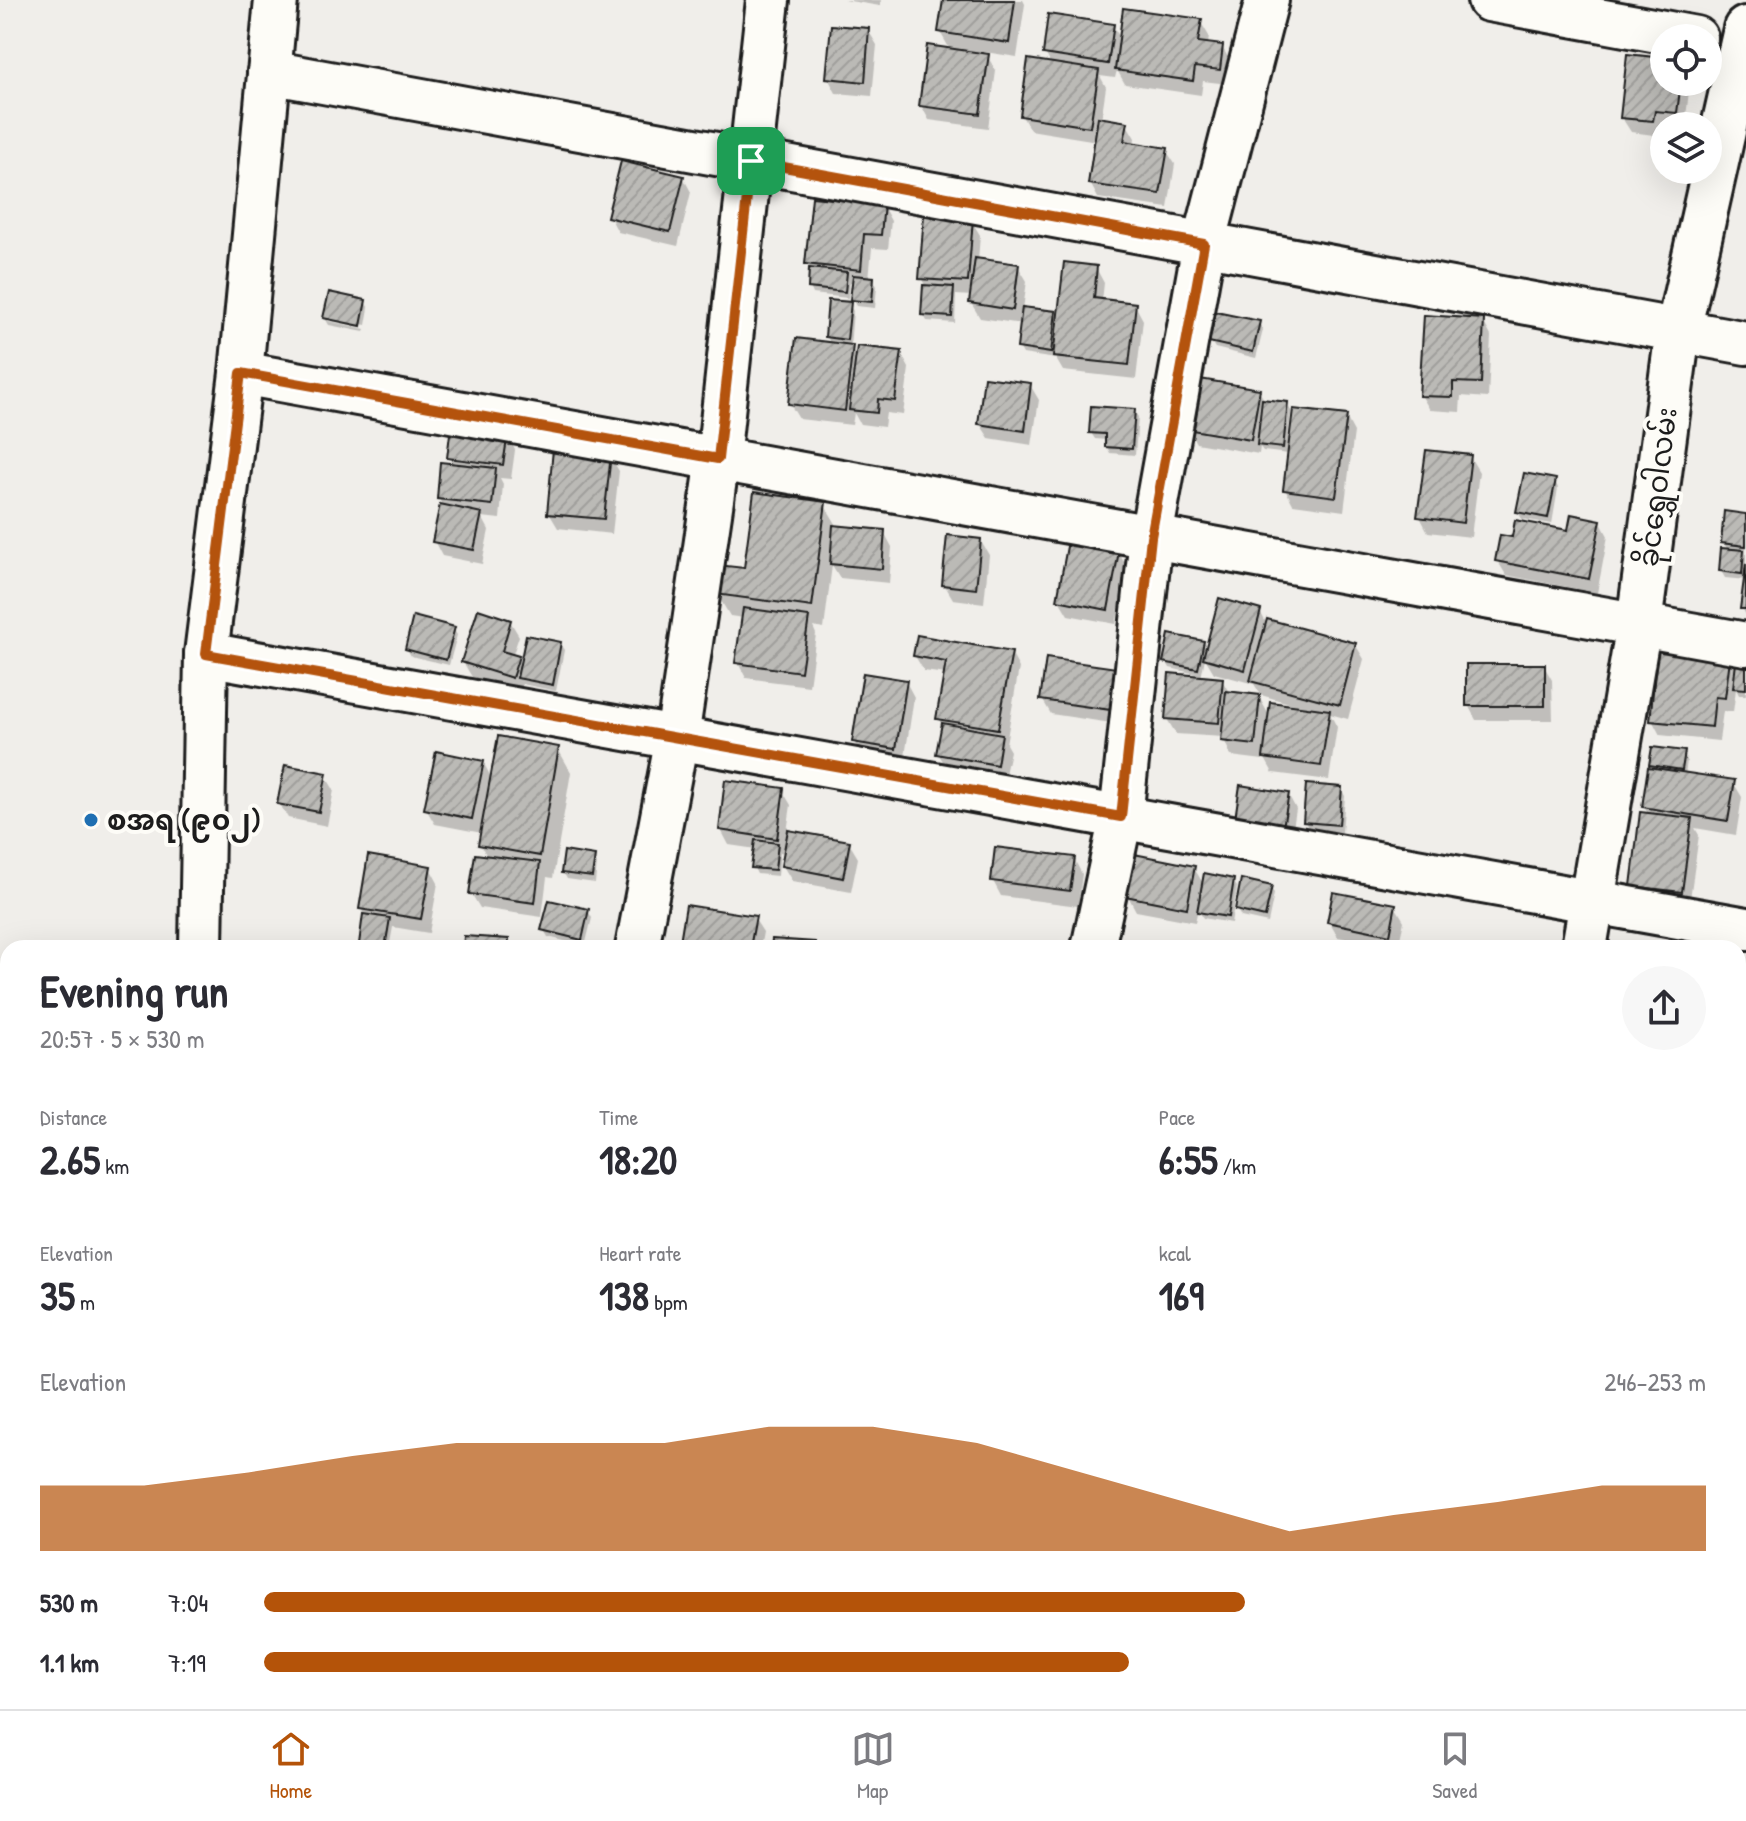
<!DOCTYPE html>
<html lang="en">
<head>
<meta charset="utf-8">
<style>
	:root { --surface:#fff; --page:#f7f7f7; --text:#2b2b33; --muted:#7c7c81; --line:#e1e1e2; --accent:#b45309 }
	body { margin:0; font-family:"Patrick Hand","Noto Sans Myanmar",sans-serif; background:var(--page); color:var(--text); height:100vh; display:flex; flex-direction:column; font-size:30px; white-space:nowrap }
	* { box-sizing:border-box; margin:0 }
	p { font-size:26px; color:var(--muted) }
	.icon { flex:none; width:44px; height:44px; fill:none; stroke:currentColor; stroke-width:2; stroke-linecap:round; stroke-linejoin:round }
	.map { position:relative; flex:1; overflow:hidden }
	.panel { position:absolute; left:0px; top:940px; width:1746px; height:770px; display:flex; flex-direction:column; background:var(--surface); border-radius:24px 24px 0 0; box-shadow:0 8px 32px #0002 }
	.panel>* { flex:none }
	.fabs { position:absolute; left:1650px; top:24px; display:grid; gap:16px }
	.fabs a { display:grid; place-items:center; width:72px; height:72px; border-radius:50%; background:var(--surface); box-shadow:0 8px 32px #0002; font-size:40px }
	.pin { position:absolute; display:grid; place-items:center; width:68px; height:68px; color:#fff; margin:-34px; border-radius:16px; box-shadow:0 4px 12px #0006 }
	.round { display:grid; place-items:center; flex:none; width:84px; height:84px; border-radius:42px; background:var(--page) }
	.summary { display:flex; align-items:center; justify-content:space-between; height:136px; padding:0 40px }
	h1 { font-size:44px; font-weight:700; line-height:60px }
	.figures { display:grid; grid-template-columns:repeat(3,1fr); gap:12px; height:136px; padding:8px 40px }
	.figures div { display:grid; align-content:center }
	.figures b { font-size:40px; font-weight:700 }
	.figures small { font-size:22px; font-weight:400 }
	.figures p { font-size:22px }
	.chart { height:224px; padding:16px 40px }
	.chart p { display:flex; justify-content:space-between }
	.chart svg { width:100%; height:144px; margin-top:8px; fill:var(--accent); opacity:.7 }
	ul { padding:0 40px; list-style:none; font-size:26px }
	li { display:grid; grid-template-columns:128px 96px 1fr; align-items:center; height:60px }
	li i { height:20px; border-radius:10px; background:var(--accent) }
	.menu { display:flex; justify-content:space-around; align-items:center; height:112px; border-top:2px solid var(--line); background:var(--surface); font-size:22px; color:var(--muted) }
	.menu a { display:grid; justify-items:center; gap:4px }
	.menu .on { color:var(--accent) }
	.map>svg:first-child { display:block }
</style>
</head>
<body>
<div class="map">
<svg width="1746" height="1709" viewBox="0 0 1746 1709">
	<defs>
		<pattern id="building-hatch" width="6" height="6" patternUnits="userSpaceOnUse" patternTransform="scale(2)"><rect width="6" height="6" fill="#bbbab6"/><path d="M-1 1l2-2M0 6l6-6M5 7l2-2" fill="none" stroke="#a09f9c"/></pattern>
	</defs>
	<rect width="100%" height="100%" fill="#f0eeea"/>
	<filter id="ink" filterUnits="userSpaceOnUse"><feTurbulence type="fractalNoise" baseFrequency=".0125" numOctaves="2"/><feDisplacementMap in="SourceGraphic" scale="16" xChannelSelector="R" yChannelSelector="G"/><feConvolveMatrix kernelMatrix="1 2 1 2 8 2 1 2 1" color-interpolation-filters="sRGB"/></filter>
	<g filter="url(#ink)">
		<g fill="#0003" fill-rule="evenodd">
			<path d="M844,0H881L880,6Z"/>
			<path d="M945,0H1023L1025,4L1017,57L985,52L996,71L988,128L929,120L921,105L951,51L940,32Z"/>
			<path d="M1200,21L1209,36L1208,45L1222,47L1231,62L1228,84L1203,81L1201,95L1125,84L1117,70L1115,78L1100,76L1106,87L1101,120L1126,123L1135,138L1134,144L1166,150L1175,164L1168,208L1098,198L1090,183L1097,141L1030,130L1022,116L1051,64L1045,53L1113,26L1121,40Z"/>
			<path d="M868,30L877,45L872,96L836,93L828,78Z"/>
			<path d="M1664,60V82H1690L1685,126L1662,125L1661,136L1631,132L1622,118Z"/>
			<path d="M683,177L691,192L678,246L618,232L610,217Z"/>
			<path d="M883,206L891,221L888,249L872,248L869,279H873L877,286L875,308L856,306L852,299L854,283L850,282L848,298L813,294L810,287L811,271L807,264Z"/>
			<path d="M971,220L980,235L978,261L1018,266L1027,281L1023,309L1055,313L1059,320L1096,268L1104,283L1102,301L1135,305L1143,320L1136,379L1063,371L1056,359L1023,354L1019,347L1022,324L980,318L971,303L972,296L956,295L955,323L927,321L923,314L925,285L921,278Z"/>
			<path d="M365,302L369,308L366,325L328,317V321L365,329L364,332L329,325L325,318Z"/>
			<path d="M849,304L853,311L850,347L858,358L901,353L909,368L903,415L886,413L884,427L860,424L854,413L852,425L799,419L790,404L831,344L827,337Z"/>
			<path d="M1483,321L1491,336L1488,398L1461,396L1460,412L1430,410L1421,395Z"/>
			<path d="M1259,323L1263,330L1256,358L1215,348L1211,342Z"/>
			<path d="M1030,385L1039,400L1032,445L989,438L980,424Z"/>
			<path d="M1259,391L1265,401L1287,404L1291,411L1288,437L1346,417L1354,432L1344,511L1293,504L1285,489L1289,454L1263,451L1260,447L1259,454L1196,443L1188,429Z"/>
			<path d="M1134,411L1138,417L1135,455L1110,453L1107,447V440L1095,439L1091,433Z"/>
			<path d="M507,435L515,450L511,479L500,478L503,484L500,519L482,517L489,530L482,564L442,556L434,541L443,506L439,499L454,466L449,457Z"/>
			<path d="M610,456L619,471L612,534L558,528L549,513Z"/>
			<path d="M1470,457L1479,472L1471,537L1428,532L1420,517Z"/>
			<path d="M1555,481L1558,488L1552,524L1522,519L1518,512Z"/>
			<path d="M824,504L838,527L884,532L892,547L889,583L840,578L832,565L824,629L813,627L816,634L809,686L746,678L738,663L744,618L730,616L717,594Z"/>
			<path d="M1746,516V615L1742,608L1746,580L1725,578L1721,571L1728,550L1723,542Z"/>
			<path d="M1600,521L1608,536L1597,593L1506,575L1497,560L1514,539L1569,533Z"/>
			<path d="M980,540L989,555L984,603L953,599L944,584Z"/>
			<path d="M1118,552L1127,567L1116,624L1068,615L1059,600Z"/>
			<path d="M1260,611L1267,625L1355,644L1364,659L1348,719L1330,714L1337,727L1329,780L1273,773L1263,755V760L1231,756L1223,737L1176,734L1167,719L1201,675L1170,668L1166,661L1203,643L1207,651ZM1205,658L1214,673L1254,684L1261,695L1296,705V708L1270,717L1259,697L1230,694L1222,680L1201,678Z"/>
			<path d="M510,621L519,636L513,654L522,665L560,644L564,650L556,691L522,684L520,692L472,677L463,662Z"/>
			<path d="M453,629L457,635L449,665L411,656L407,649Z"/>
			<path d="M1011,653L1019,668L1006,744L1010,751L1004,779L947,768L938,753L943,727L938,718L946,674L924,671L915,656Z"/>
			<path d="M1730,653L1737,665L1746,666V695H1739L1736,689L1733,712L1723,711L1719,741L1660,735L1652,720Z"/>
			<path d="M1544,666L1552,680L1553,720H1476L1468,705Z"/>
			<path d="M1115,670L1118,724L1051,714L1042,699Z"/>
			<path d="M906,682L914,697L904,763L863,757L854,742Z"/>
			<path d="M558,749L571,772L553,878L547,877L542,917L480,908L471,893L488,858L480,844L482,833L435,824L426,809L483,762L492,779Z"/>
			<path d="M1683,753L1687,760L1685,775L1733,782L1742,797L1736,835L1695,828L1699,835L1689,906L1641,900L1633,885L1649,815L1644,807L1654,770L1651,765Z"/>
			<path d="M325,775L334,790L327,826L288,818L279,803Z"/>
			<path d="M1341,789L1345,796L1342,832L1309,829L1305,822Z"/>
			<path d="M782,790L791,805L787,832L849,843L858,858L851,892L792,881L783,866L785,853L780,852L778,876L757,874L754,868L756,849L729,845L721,830Z"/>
			<path d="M1288,794L1296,809L1291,841L1246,834Z"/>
			<path d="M594,857L597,864L595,883L567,879L563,872Z"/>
			<path d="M1074,859L1082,874L1078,906L1001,896L993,881Z"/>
			<path d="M430,868L438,883L429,933L393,927L389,948H363L361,944L365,916L361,908Z"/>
			<path d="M1194,868L1204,885L1233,881L1237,887L1231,923L1203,918L1198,909L1195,922L1136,911L1128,896Z"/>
			<path d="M1271,888L1274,894L1268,923L1241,917L1237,910Z"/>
			<path d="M1395,906L1404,921L1398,948L1338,937L1329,922Z"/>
			<path d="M588,911L592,918L585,946L548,937L544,930Z"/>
			<path d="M754,918L763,932L760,948H681Z"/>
			<path d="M1738,1000L1746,1001V1056L1738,1055Z"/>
			<rect x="1738" y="1162" width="8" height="53"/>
			<path d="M1746,1362V1414L1738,1401Z"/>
			<path d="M1738,1481L1746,1482V1550L1738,1548Z"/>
			<path d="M1738,1597L1746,1599V1662L1738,1660Z"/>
			<path d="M996,1702H1047L1046,1709H999Z"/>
			<path d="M1296,1702L1295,1709H1260L1221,1702Z"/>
			<path d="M1341,1702H1397L1396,1709H1340Z"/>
			<path d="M1480,1702H1538L1542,1709H1479Z"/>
		</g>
		<g fill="url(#building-hatch)" stroke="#1c1c1c" stroke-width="2">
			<path d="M943,0H1015L1009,43L938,32Z"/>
			<path d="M1123,8L1202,19L1198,42L1223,45L1220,70L1195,67L1193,81L1115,70Z"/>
			<path d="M1048,14L1114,24L1108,64L1043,54Z"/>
			<path d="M831,25L869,28L865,82L826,78Z"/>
			<path d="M927,45L989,54L980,114L919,106Z"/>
			<path d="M1627,54L1664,58V82H1681L1677,113L1655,111L1653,121L1620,118Z"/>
			<path d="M1028,59L1099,70L1090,127L1020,116Z"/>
			<path d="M1098,117L1128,122L1124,141L1168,148L1160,194L1088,184Z"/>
			<path d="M621,161L684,176L670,232L607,217Z"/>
			<path d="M812,197L884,204L881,235L864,234L861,270L805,264Z"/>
			<path d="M924,215L973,218L968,282L919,279Z"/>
			<path d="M975,258L1019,264L1013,310L969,303Z"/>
			<path d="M1064,262L1097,266L1094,298L1136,303L1129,365L1053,357Z"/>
			<path d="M809,268L847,272L845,292L808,288Z"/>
			<path d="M853,275L874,277L872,302L850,300Z"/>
			<path d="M923,285L954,287L952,317L921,315Z"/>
			<path d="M329,292L366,300L361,326L323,318Z"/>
			<path d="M828,300L851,302L847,340L825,337Z"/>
			<path d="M1022,307L1056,311L1051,353L1017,348Z"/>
			<path d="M1216,312L1260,321L1253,352L1209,342Z"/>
			<path d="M1424,315L1484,319L1481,383L1453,382V397L1419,396Z"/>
			<path d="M796,338L853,345L845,411L788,404Z"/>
			<path d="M857,346L902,351L895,401L878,399L877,413L849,410Z"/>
			<path d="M984,377L1031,383L1025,431L978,424Z"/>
			<path d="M1194,378L1260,389L1251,440L1186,429Z"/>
			<path d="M1262,399L1288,402L1283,448L1257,445Z"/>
			<path d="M1091,406L1135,409L1132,449L1105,447V434L1089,433Z"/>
			<path d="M1293,409L1347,415L1336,497L1283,490Z"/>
			<path d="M451,426L508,433L503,465L447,458Z"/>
			<path d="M553,449L611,454L604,519L547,514Z"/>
			<path d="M1426,450L1471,455L1463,523L1417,517Z"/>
			<path d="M440,462L496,468L492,505L437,499Z"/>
			<path d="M1524,473L1556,479L1548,518L1516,512Z"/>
			<path d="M754,492L826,502L812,607L715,594L718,565L744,568Z"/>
			<path d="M440,504L482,513L474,550L432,542Z"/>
			<path d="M1724,511L1746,514V546L1721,543Z"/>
			<path d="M1571,514L1601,520L1589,579L1495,561L1500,535L1512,537L1515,520L1568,530Z"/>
			<path d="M833,525L885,530L882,569L830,564Z"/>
			<path d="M947,535L981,539L976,589L942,585Z"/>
			<path d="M1068,541L1119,551L1108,610L1057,600Z"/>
			<path d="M1721,548L1744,550L1742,574L1719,571Z"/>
			<path d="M1746,564V609H1740Z"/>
			<path d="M1219,598L1261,610L1245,670L1203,658Z"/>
			<path d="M743,608L809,617L801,672L735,663Z"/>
			<path d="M478,609L511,620L502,651L519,656L512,678L461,662Z"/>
			<path d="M413,616L455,627L446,660L405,649Z"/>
			<path d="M1267,619L1356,643L1340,705L1250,681Z"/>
			<path d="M1169,634L1204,641L1198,669L1163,662Z"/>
			<path d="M526,635L561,642L553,685L517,678Z"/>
			<path d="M917,635L1012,652L998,729L936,719L946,662L913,656Z"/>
			<path d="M1658,644L1731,651L1725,698L1715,697L1712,727L1650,721Z"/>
			<path d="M1046,658L1117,668L1111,710L1040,700Z"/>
			<path d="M1736,663L1746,664V689L1733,688Z"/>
			<rect x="1466" y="664" width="79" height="42"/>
			<path d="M863,673L907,680L896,749L852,742Z"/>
			<path d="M1169,673L1223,678L1219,723L1165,719Z"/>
			<path d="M1226,691L1260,695L1255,745L1221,741Z"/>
			<path d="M1270,702L1330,710L1321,766L1263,758Z"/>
			<path d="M942,723L1002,734L997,765L936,754Z"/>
			<path d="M498,736L559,747L540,856L478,845Z"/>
			<path d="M1652,747L1685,751L1682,770L1649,765Z"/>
			<path d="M436,751L484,761L472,819L424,809Z"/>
			<path d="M285,765L327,773L319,812L277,804Z"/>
			<path d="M1648,767L1735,780L1728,821L1642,807Z"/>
			<path d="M725,780L784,788L777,839L719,830Z"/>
			<path d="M1306,784L1342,787L1339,825L1303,822Z"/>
			<path d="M1240,785L1289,793L1283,827L1235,819Z"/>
			<path d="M1640,812L1692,818L1682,892L1631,886Z"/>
			<path d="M788,830L850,841L843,878L781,866Z"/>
			<path d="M755,840L778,843L775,870L751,868Z"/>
			<path d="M995,847L1075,857L1070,891L991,881Z"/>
			<path d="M564,851L595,856L592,877L561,873Z"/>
			<path d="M475,854L540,862L535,903L469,894Z"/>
			<path d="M1134,854L1195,866L1187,908L1125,896Z"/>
			<path d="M368,855L431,866L421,919L359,909Z"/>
			<path d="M1204,873L1234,879L1228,917L1197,912Z"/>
			<path d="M1241,879L1272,886L1265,917L1235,910Z"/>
			<path d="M1333,892L1396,904L1390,935L1327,922Z"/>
			<path d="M549,900L589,909L582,940L541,930Z"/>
			<path d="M686,905L756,916L750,948H679Z"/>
			<path d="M363,914L390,918L385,948L359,944Z"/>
			<path d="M464,936L509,939L508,948H463Z"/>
			<path d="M772,939L815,942V948H771Z"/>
			<path d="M1738,998L1746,999L1743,1050H1738Z"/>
			<rect x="1738" y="1160" width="8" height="40"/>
			<path d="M1741,1287L1746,1288V1319L1738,1318Z"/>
			<path d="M1746,1351V1403L1738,1402Z"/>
			<path d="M1738,1479L1746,1480V1537L1738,1535Z"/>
			<path d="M1738,1595L1746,1597V1649L1738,1648Z"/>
			<path d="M279,1702L310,1703V1709H278Z"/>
			<path d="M994,1702H1043L1042,1709Z"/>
			<path d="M1339,1702H1387L1386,1709H1338Z"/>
			<path d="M1478,1702H1533L1532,1709H1477Z"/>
		</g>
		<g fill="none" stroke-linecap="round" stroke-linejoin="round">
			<defs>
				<g id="minor">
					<path d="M1489,0L1696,38"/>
					<path d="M269,72L1746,343"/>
					<path d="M241,373L1746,644"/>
					<path d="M206,654L1746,929"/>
					<path d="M201,948L206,654L241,373L276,0"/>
					<path d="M637,948L677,738L718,459L768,0"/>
					<path d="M1093,948L1121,817L1151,537L1204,244L1267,0"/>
					<path d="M1738,1276L1746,1277"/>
					<path d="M1738,1562L1746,1563"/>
					<path d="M849,1702L888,1709"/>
					<path d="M195,1709V1702"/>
					<path d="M452,1709L454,1702"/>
					<path d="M949,1709L950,1702"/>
				</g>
				<g id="tertiary">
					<path d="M1584,948L1639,624L1678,331L1746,29"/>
					<path d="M1440,1709L1442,1702"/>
				</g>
			</defs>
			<use href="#minor" stroke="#1c1c1c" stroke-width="48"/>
			<use href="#tertiary" stroke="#1c1c1c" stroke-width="50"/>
			<use href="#minor" stroke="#fdfcf7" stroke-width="42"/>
			<use href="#tertiary" stroke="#fdfcf7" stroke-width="44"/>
		</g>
	</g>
	<g fill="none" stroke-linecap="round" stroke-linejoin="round" filter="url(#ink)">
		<defs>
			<path id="route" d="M751,161L1204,244L1151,537L1121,817L206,654L241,373L718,459Z"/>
		</defs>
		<use href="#route" stroke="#fff" stroke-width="16"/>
		<use href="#route" stroke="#b45309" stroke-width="10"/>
	</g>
	<circle fill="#1f6fb2" stroke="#fdfcf7" stroke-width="3" cx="91" cy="820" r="8"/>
	<g text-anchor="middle" stroke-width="8" stroke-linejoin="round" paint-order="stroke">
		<g font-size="28" fill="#1c1c1c" stroke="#fdfcf7">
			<text transform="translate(1657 487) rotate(-83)" y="10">ခိုင်ရွှေဝါလမ်း</text>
		</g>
		<g font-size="28" font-weight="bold" fill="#1c1c1c" stroke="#fdfcf7" text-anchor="start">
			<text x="107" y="830">စအရ (၉၀၂)</text>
		</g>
	</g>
</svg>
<div class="fabs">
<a><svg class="icon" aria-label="locate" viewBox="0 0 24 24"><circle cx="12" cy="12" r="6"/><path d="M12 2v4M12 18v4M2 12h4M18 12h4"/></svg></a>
<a><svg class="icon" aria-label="layers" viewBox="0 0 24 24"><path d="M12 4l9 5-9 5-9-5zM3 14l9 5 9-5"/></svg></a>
</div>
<div class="pin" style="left:751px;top:161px;background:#1e9e55"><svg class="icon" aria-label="arrive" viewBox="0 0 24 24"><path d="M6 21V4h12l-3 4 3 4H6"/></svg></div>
<section class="panel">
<div class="summary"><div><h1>Evening run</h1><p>20:57 · 5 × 530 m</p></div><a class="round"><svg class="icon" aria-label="share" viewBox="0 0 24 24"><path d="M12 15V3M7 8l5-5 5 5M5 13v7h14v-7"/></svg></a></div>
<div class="figures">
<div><p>Distance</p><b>2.65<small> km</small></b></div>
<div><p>Time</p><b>18:20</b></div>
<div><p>Pace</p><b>6:55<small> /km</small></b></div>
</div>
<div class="figures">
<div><p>Elevation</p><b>35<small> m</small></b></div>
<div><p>Heart rate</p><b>138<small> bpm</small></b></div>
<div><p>kcal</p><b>169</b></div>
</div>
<div class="chart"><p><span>Elevation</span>246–253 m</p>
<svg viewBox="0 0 160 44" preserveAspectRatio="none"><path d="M0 44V24L10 24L20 20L30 15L40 11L50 11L60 11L70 6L80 6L90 11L100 20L110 29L120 38L130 33L140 29L150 24L160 24V44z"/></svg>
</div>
<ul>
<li><b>530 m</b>7:04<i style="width:68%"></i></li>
<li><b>1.1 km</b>7:19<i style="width:60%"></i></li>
</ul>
</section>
</div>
<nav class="menu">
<a class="on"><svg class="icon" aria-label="home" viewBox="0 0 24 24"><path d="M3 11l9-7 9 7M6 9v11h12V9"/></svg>Home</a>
<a><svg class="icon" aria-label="map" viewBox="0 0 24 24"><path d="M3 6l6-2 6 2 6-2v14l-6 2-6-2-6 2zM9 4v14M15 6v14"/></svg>Map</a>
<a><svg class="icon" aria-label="saved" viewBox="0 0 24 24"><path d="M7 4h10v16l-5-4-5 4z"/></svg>Saved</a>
</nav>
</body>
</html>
